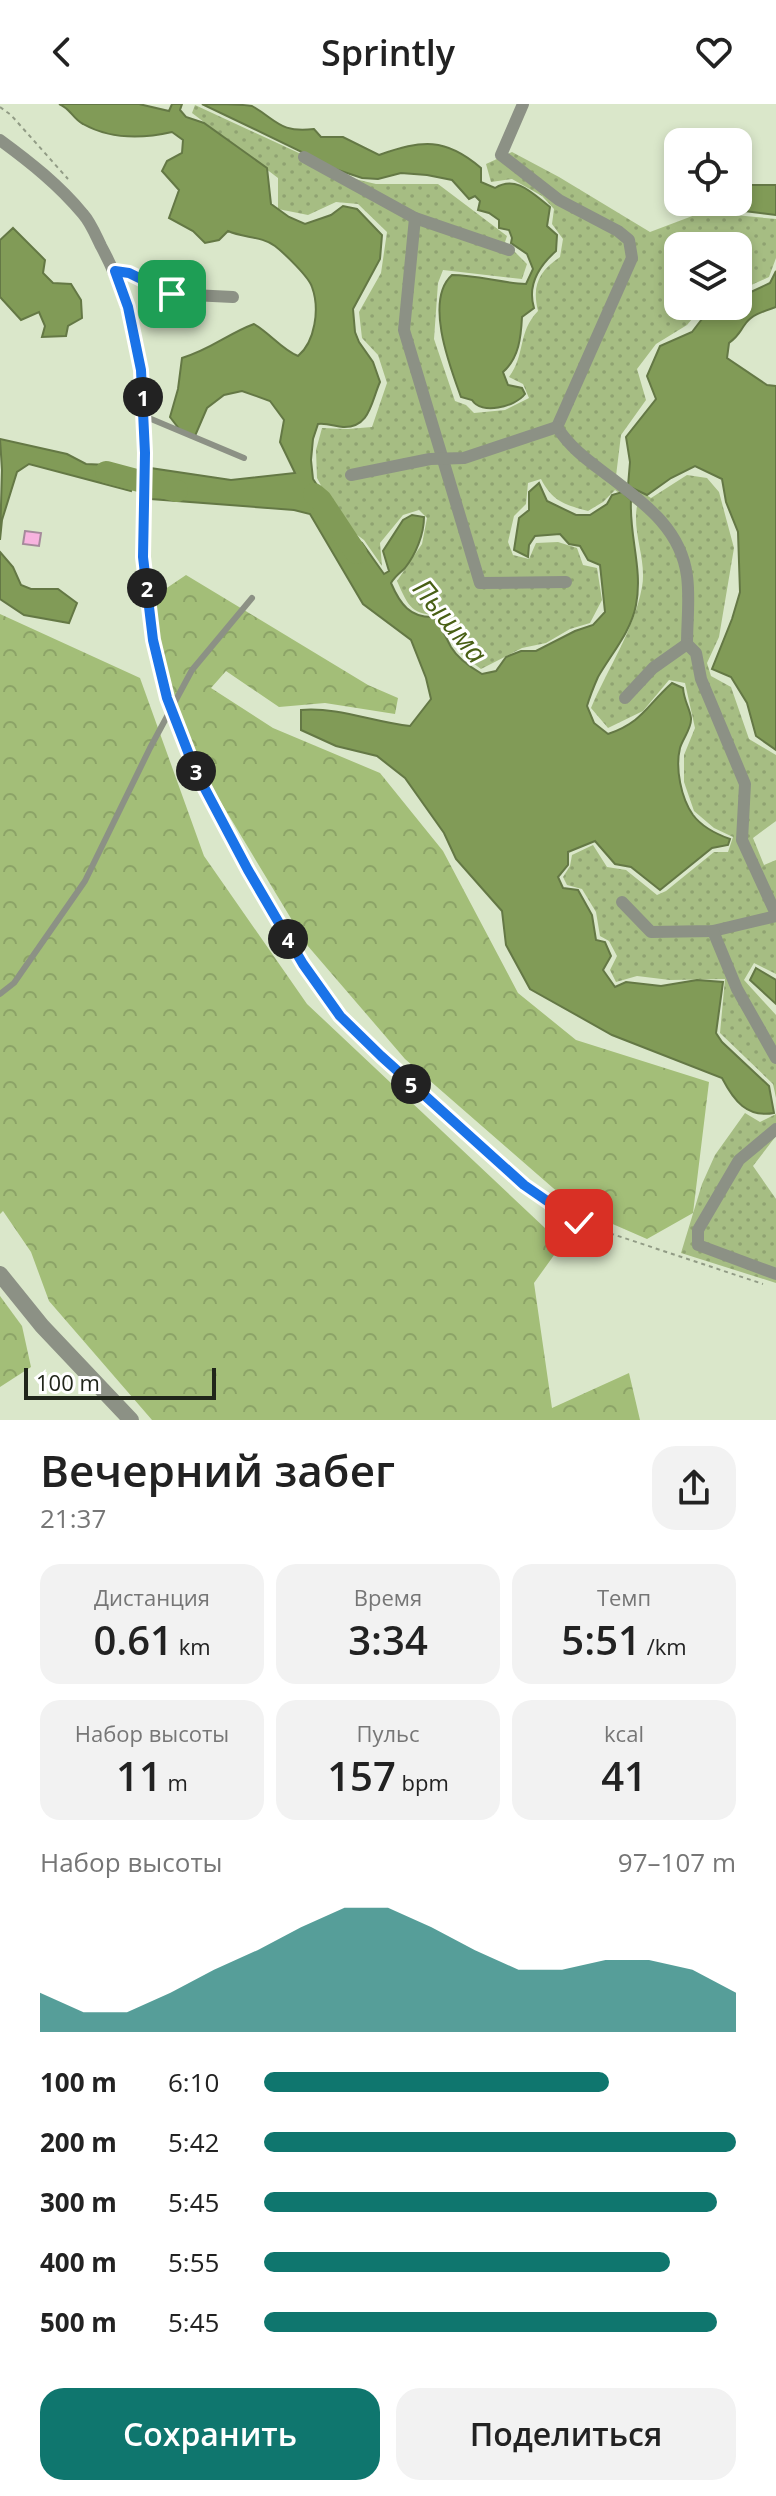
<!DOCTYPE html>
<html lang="ru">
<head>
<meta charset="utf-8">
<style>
	:root { --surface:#fff; --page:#f2f2f2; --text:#222; --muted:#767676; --accent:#0f766e }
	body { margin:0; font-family:"Open Sans",sans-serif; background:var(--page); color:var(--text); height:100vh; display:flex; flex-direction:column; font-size:30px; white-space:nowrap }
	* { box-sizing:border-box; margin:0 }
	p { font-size:26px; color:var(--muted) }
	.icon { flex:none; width:44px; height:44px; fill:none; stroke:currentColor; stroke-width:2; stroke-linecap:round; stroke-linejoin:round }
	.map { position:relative; height:1316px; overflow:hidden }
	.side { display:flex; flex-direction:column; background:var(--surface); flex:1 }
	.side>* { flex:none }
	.fabs { position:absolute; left:664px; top:24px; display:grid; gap:16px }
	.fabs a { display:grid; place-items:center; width:88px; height:88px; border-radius:16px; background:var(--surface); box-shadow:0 4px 12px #0003; font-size:40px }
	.scale { position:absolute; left:24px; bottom:20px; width:192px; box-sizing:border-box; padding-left:8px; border:4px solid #20251a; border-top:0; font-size:22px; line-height:28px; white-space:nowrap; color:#20251a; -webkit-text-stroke:6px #fff; paint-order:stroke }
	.pin { position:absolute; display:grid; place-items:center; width:68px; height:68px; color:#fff; margin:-34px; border-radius:16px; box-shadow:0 4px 12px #0006 }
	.km { position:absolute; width:40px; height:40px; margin:-20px; border-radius:50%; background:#222; color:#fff; font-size:22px; line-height:40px; text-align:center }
	.round { display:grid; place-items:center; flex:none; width:84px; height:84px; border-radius:24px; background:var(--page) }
	.head { display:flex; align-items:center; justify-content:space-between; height:136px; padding:0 40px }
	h1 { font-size:44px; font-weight:600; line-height:60px }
	.figures { display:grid; grid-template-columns:repeat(3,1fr); gap:12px; height:136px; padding:8px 40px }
	.figures div { display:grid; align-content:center; border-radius:20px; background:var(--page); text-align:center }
	.figures b { font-size:40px; font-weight:600 }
	.figures small { font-size:22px; font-weight:400 }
	.figures p { font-size:22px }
	.chart { height:224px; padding:16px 40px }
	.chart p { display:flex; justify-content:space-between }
	.chart svg { width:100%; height:144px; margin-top:8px; fill:var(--accent); opacity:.7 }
	.primary-button { display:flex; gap:16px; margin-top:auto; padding:16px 40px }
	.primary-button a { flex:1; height:92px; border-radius:24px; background:var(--accent); color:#fff; font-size:32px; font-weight:600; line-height:92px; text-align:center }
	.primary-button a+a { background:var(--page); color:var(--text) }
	ul { padding:0 40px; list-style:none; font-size:26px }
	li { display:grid; grid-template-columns:128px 96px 1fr; align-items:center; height:60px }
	li i { height:20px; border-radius:10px; background:var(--accent) }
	header { display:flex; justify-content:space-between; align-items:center; height:104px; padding:0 40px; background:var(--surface); font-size:36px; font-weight:600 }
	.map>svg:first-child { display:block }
</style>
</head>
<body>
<header><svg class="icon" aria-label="back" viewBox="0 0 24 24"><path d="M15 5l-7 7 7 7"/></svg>Sprintly<svg class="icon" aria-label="heart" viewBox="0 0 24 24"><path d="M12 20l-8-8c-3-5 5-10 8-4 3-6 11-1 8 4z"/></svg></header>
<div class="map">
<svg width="776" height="1316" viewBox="0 0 776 1316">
	<defs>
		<pattern id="grass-dots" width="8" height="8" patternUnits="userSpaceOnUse" patternTransform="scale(2)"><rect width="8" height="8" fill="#a6bd83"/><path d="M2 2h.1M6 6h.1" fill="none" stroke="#8fa271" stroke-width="1.8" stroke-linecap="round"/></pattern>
		<pattern id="forest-crowns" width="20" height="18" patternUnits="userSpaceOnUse" patternTransform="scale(2)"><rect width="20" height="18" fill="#a3be78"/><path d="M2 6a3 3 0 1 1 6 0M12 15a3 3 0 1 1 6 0" fill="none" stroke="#8ca367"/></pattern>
	</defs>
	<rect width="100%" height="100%" fill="#dae7ca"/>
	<g fill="url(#grass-dots)">
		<path d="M195,1L355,75L376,80H438L507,132L505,138L527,160L522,175L443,166L438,179L434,235L455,297L466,301L474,309L505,306L529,294L523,280L509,273C526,250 517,229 538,207C532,182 538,168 560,153L563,135L552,120L554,105L542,92L512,75L491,78L486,60L512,48L559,73L650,128L703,108L776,115V154L769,173L738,187V142H678V202H703L687,221L656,240L637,265L646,296L621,331L616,372L651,394L687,371L707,374L719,388L734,444L719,533L707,559L711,572L731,583L749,635L776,651V717L753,734L764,761L776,756V870L754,859L744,876L776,911V994L773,980L720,929L725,875L670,876L637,872L616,878L610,866L617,852L609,837L600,832L596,808L582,785L567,781L563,773L570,762L572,751L593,741L607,763L626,766L657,791L666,787L714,748H728L733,733L714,724L694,707L684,678V651L695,624L685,579L669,576L643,607L608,624L591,604C608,564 634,526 642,483C647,456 632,429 637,402L615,386L603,398L588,407C565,401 552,397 541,375L528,379L526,400L514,412L508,438L513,451L529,455L536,439L558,438L577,444L583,461L597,464L602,496L590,519L570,525L546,539L522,544L481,565L461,550L442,512C411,510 409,504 397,477L422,440L427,414L419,406L403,411L380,439L382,462L364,436L341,419L317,374L316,346L322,324L348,325L372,323L387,279L378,251L362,234L359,208L381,169L387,128L358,100L336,98L308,111L278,105V74L192,9Z"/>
		<path d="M745,1009L760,1018L776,1010V1032L753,1062L776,1095V1179L681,1149L702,1080L715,1051Z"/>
	</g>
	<g fill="url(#forest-crowns)">
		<path d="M186,471L368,581L398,594L395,610L325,599L279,603L226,567L211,584L273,624L380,669L443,747L518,889L576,936L709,978L693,1109L647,1135L576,1104L405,955L307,841L208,677L169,582L152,494Z"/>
		<path d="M0,510L140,574L204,752L307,900L562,1140L534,1179L552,1304L629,1269L640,1316H152L49,1197L31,1148L3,1107L0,1110Z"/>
		<path d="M0,1192L22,1222L31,1263L0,1283Z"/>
	</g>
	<g fill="#819b57" stroke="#647845" stroke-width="2">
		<path d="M59,0H139L169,7L172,0H182L180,6L186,13L204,19L267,64L271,100L289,113L305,120L331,111L343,102L357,105L382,131L380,155L353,205L355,228L359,238L373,258L380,278C371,298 370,324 343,323C334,322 327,319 318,320L313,335L311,356L313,375L321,387L338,425L362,439L384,470L389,467L383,447L403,416L412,411L424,413C424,430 416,450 405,464C400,469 395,472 391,479C400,500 410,514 434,513C442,523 445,532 451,543C458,555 470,563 482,570L496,567L506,553L521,547H536L575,527L593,521L605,508L600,461L588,456L580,442L569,440L560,430L535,432L529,441L528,453L514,446L519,414L529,406V388L539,379L547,397L576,411H590L607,400L612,391L622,388L631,396C629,432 643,465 636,501C631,528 611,550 598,573C594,582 590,592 587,602L594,619L608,630C643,618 647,601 672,579L683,584C684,597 690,605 691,614C692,624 683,634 680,644C675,664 681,694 693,711C702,723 716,730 730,735L728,741L712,744L660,786L631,763L615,760L595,737L568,748V761L558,773L563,784L578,786L592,811L596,836L605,838L611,852L603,866L615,883L626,878L661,882L697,876L723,878L716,929L722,938L769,982L774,1009C747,1014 734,997 722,974L612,931L530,885L506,841L502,807L456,755L444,729L405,674L377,652L336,642L301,626V606C339,603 373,618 410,622L431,595L426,574L411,536L363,500L310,410L294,406L151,395L150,364L231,376L295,369L280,338L284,316L270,297L242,287L224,291L207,304L195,332L180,326L170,313L178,285L182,254C212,245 227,230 254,220C270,229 281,245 298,252C315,238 320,205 312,183C309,173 284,149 275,142C262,132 243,134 228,127L219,136L205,139L193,127L169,114L179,86L162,67L167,57L182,49L183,36L172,28C142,35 110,35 83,20C73,15 70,4 59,0Z"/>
		<path d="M202,0C215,0 240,0 252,2C278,17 280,29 314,25L321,33H343L379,51C422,36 445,33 481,64V78L495,84C516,71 532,89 550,103L547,122L557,131L556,147C539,162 527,181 534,204L522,213C521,233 519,254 503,268L508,281L522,284L525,290C515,303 481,311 472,296L461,293C450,263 424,196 452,171C477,171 501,179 526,180L533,165L527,150L511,139L512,134L509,126L499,124V116L489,109L478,106L480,97L475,92L469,95L452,76L427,71L401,69L378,75L362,74L317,59L304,49Z"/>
		<path d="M738,81H776V111L729,105L728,98H738Z"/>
		<path d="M13,124L45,156L43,169L53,179L71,180L81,196L82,214L68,222L66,232L42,233L45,222L39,208L21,216L0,193V136Z"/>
		<path d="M776,167V203C765,207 753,210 746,219C739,228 740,231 729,239L727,254L767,281L776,282V646L756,632L747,599L731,573L712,565L732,515L740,488L738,428L726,398L722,375L695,362L671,374L647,391L628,382L630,358L626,333L656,295L647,272L660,242L692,228L712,202H738V194L770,179Z"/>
		<path d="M0,335L67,350L86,360L109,361L137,368L131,387L29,360L17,368L2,416L0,436L2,366Z"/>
		<path d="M0,448L13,463L21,481L31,485H58L77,499L69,519L24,511L0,495Z"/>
		<path d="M756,864L776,876V900L750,876Z"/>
	</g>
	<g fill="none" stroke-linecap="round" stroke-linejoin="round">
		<g stroke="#819b57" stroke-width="22">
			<path d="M106,368L177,387"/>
			<path d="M314,390L321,396L356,449"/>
		</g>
	</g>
	<path fill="#f8b3df" stroke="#a58a9b" stroke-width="2" d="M25,427L41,429L39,442L23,440Z"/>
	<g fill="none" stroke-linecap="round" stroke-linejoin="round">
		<g stroke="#919b85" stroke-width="2" stroke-dasharray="4 4" stroke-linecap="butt">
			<path d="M0,3L11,11L68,75"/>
			<path d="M145,365C142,447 147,511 167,592"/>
			<path d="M176,617L195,666L248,766L303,860L340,912L381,952L524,1081L579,1119L763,1180"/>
		</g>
		<g stroke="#8c9185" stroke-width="6">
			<path d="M144,312L244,354"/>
			<path d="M0,890L14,879L85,777L150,644L192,566L252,494"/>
		</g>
		<g stroke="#8c9185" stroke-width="12">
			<path d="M523,0L501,51L559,96L618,127L629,136L632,154L557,323C571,345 589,357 610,373C644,399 681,425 687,472C690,494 687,518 687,540L696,549L701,575L745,680L742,736L776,810"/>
			<path d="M0,36C30,58 59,81 83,110C91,119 96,132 101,142C137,208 144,278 145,351"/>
			<path d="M304,53L415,114L509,146"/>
			<path d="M415,114L404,226L480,479L566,478"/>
			<path d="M115,167L129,169L172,190L233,193"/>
			<path d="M351,371L430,355L464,354L557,323"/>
			<path d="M625,594L653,564L687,540"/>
			<path d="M622,798L651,828L713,827L776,812"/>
			<path d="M713,827L737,885L776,954"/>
			<path d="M776,1025L739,1056L698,1126V1141L776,1170"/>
		</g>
		<path stroke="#8c9185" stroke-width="16" d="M0,1170L42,1222L131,1316"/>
	</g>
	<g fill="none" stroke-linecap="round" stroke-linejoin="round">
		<defs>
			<path id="route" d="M172,190L129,169L115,167L128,203L141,266L145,349L143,453L153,536L167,594L195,666L248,766L303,860L340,912L381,952L524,1081L579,1119"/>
		</defs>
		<use href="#route" stroke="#fff" stroke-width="16"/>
		<use href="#route" stroke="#1a73e8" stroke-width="10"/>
	</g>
	<g text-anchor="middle" stroke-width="6" stroke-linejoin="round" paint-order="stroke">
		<g font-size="28" font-style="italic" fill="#485f15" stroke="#fff">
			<text transform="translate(450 517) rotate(51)" y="10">Пышма</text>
		</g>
	</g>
</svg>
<div class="fabs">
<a><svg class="icon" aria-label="locate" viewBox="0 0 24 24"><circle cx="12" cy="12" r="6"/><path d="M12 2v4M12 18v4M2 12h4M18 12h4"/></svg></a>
<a><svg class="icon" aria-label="layers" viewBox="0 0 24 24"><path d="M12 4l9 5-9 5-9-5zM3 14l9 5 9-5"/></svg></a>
</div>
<div class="scale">100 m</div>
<div class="pin" style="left:172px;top:190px;background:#1e9e55"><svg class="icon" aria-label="arrive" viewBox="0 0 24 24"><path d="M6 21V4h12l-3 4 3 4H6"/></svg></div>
<div class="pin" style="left:579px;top:1119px;background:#d93025"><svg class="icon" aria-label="check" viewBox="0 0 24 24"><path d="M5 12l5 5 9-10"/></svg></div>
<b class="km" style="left:143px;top:293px">1</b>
<b class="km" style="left:147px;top:484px">2</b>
<b class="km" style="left:196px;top:667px">3</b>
<b class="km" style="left:288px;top:835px">4</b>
<b class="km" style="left:411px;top:980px">5</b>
</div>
<section class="side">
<div class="head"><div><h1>Вечерний забег</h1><p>21:37</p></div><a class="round"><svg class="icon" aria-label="share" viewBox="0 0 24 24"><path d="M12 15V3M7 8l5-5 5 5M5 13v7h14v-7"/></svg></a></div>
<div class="figures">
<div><p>Дистанция</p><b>0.61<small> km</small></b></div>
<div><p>Время</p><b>3:34</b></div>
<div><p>Темп</p><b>5:51<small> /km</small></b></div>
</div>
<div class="figures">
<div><p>Набор высоты</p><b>11<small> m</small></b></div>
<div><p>Пульс</p><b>157<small> bpm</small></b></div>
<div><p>kcal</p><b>41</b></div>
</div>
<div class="chart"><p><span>Набор высоты</span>97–107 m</p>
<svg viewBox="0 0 160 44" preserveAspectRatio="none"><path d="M0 44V32L10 38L20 38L30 32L40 25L50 19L60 12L70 6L80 6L90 12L100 19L110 25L120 25L130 22L140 22L150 25L160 32V44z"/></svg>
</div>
<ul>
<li><b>100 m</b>6:10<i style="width:73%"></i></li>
<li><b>200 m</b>5:42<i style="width:100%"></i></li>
<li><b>300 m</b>5:45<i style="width:96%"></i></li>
<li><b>400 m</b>5:55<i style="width:86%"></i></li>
<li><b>500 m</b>5:45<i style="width:96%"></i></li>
</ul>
<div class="primary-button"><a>Сохранить</a><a>Поделиться</a></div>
</section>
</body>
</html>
